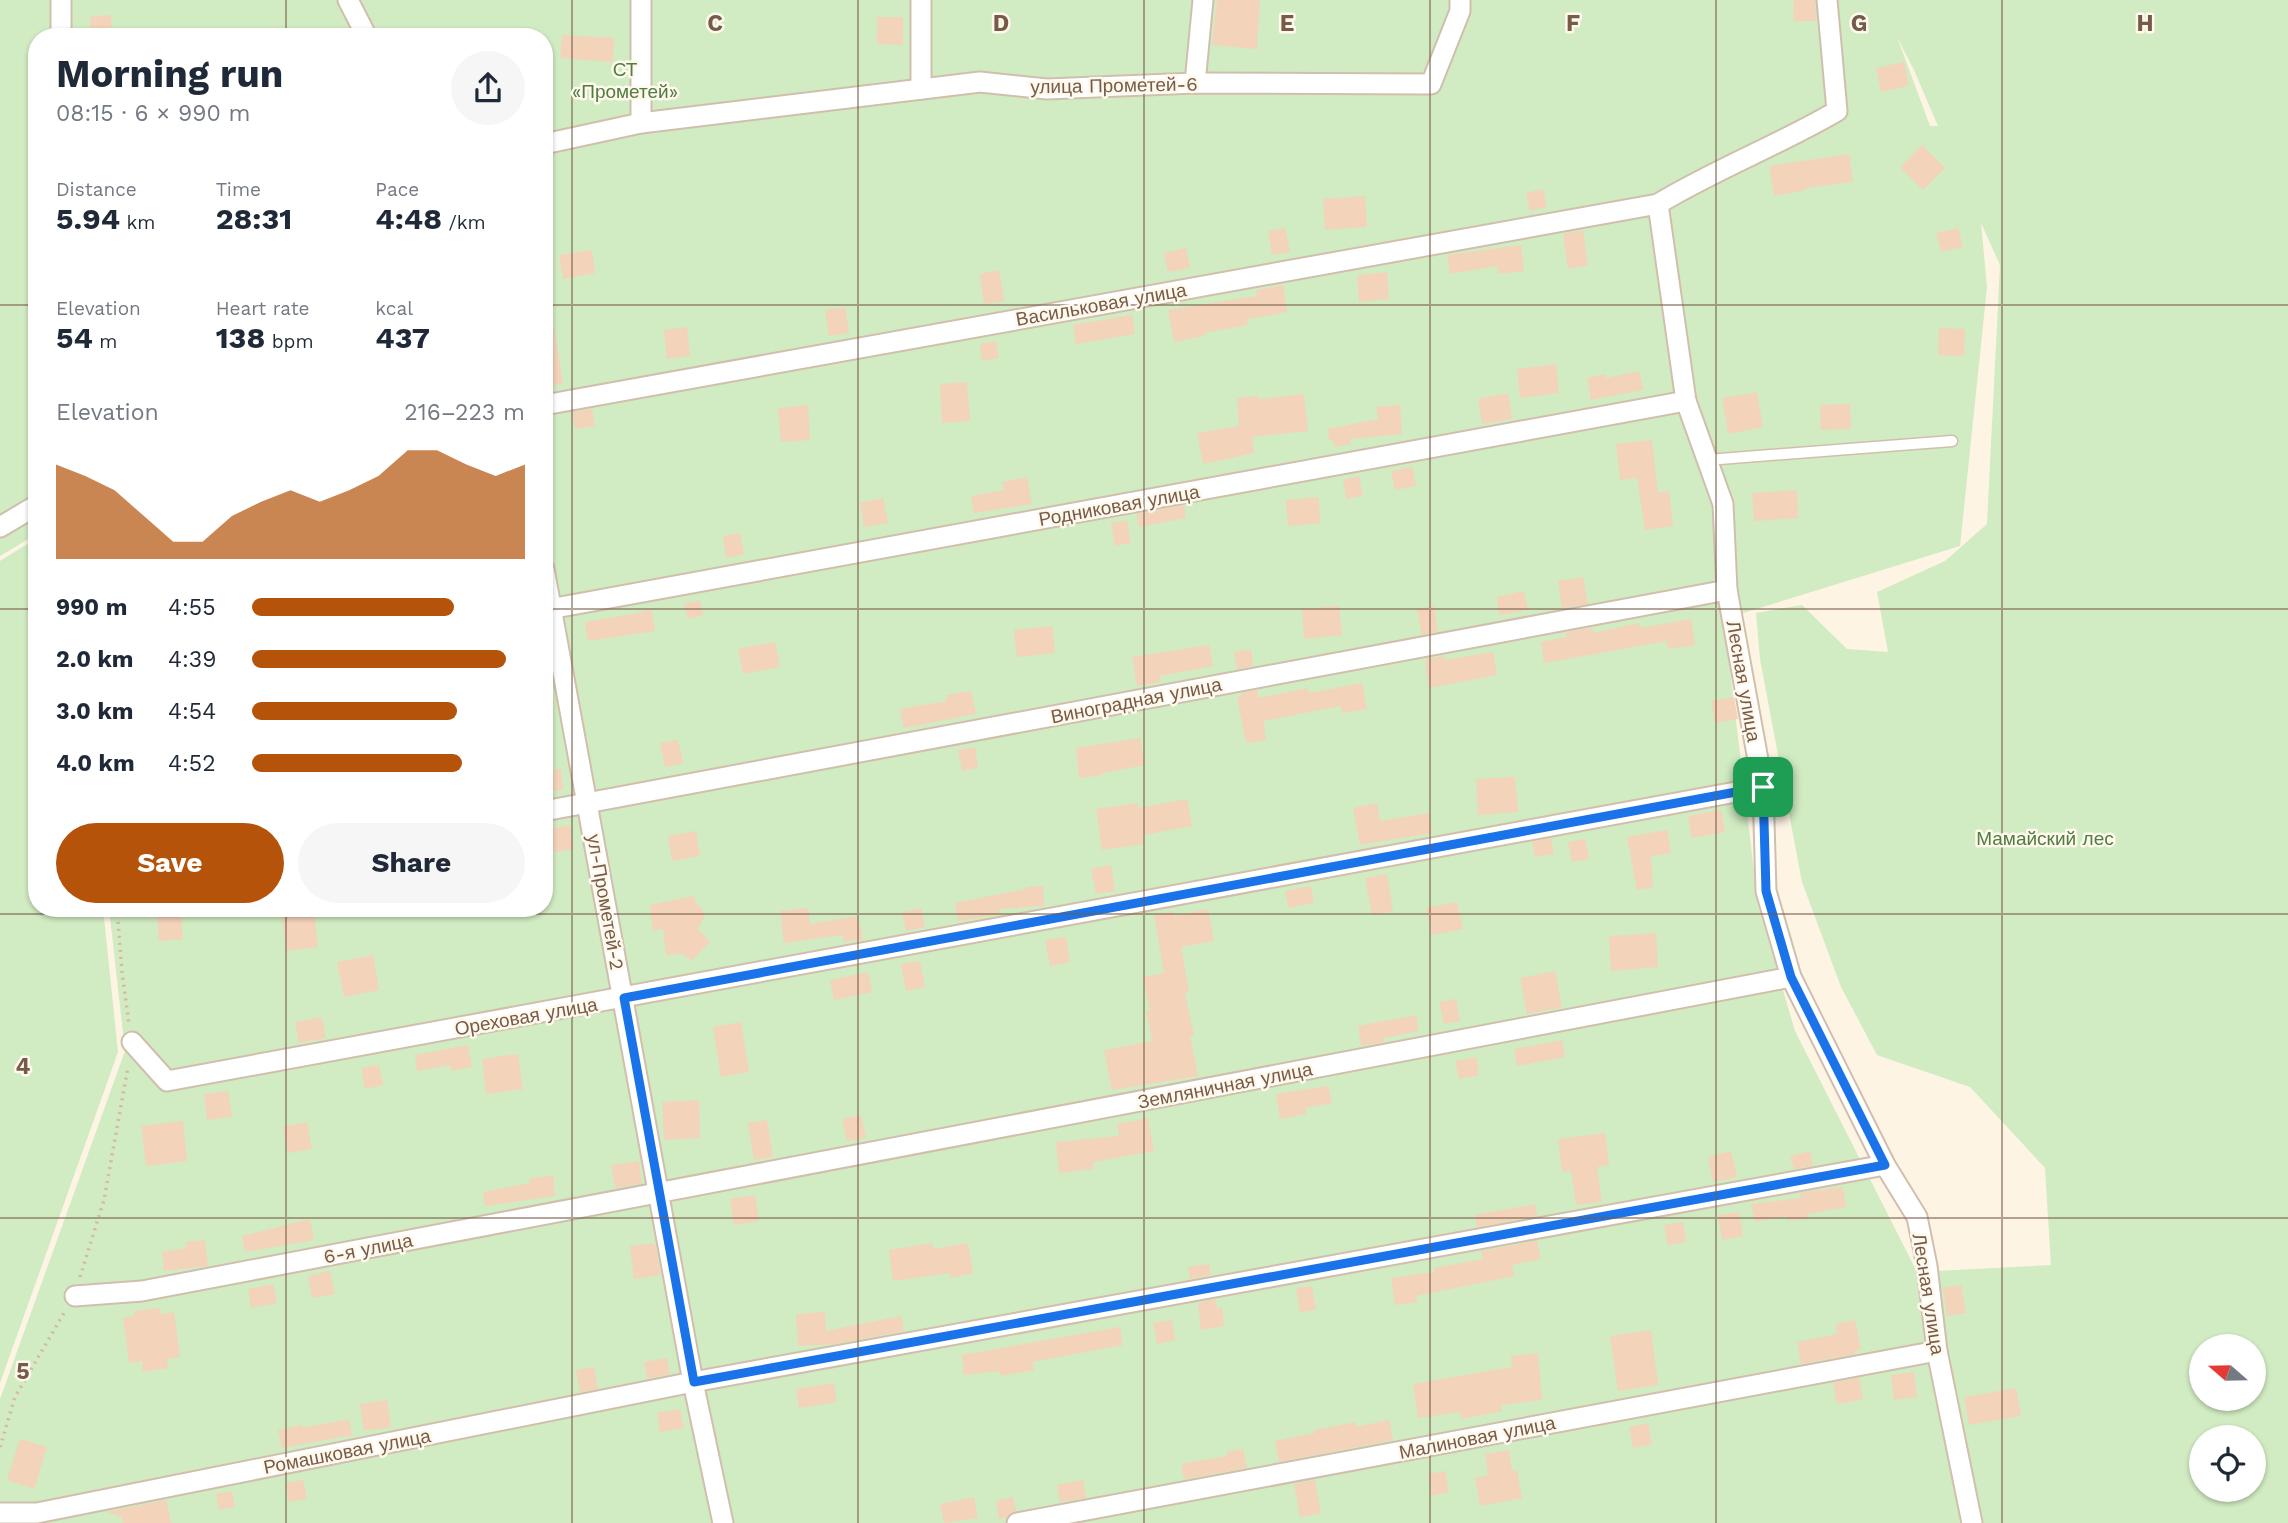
<!DOCTYPE html>
<html lang="en">
<head>
<meta charset="utf-8">
<style>
	:root { --surface:#fff; --page:#f6f6f7; --text:#1f2937; --muted:#747a83; --accent:#b45309 }
	body { margin:0; font-family:"Work Sans",sans-serif; background:var(--page); color:var(--text); height:100vh; display:flex; flex-direction:column; font-size:26px; white-space:nowrap }
	* { box-sizing:border-box; margin:0 }
	p { font-size:23px; color:var(--muted) }
	.icon { flex:none; width:38px; height:38px; fill:none; stroke:currentColor; stroke-width:2; stroke-linecap:round; stroke-linejoin:round }
	.map { position:relative; flex:1; overflow:hidden }
	.side { position:absolute; left:28px; top:28px; width:525px; height:889px; display:flex; flex-direction:column; background:var(--surface); border-radius:28px; box-shadow:0 2px 5px #0004 }
	.side>* { flex:none }
	.needle { width:46px; rotate:290deg }
	.fabs { position:absolute; left:2189px; top:1334px; display:grid; gap:14px }
	.fabs a { display:grid; place-items:center; width:77px; height:77px; border-radius:50%; background:var(--surface); box-shadow:0 2px 5px #0004; font-size:35px }
	.pin { position:absolute; display:grid; place-items:center; width:60px; height:60px; color:#fff; margin:-30px; border-radius:14px; box-shadow:0 4px 10px #0006 }
	.round { display:grid; place-items:center; flex:none; width:74px; height:74px; border-radius:37px; background:var(--page) }
	.headline { display:flex; align-items:center; justify-content:space-between; height:119px; padding:0 28px }
	h1 { font-size:38px; font-weight:700; line-height:52px }
	.stats { display:grid; grid-template-columns:repeat(3,1fr); gap:10px; height:119px; padding:7px 28px }
	.stats div { display:grid; align-content:center }
	.stats b { font-size:30px; font-weight:700 }
	.stats small { font-size:19px; font-weight:400 }
	.stats p { font-size:19px }
	.chart { height:196px; padding:14px 28px }
	.chart p { display:flex; justify-content:space-between }
	.chart svg { width:100%; height:126px; margin-top:7px; fill:var(--accent); opacity:.7 }
	.primary-button { display:flex; gap:14px; margin-top:auto; padding:14px 28px }
	.primary-button a { flex:1; height:80px; border-radius:42px; background:var(--accent); color:#fff; font-size:28px; font-weight:700; line-height:80px; text-align:center }
	.primary-button a+a { background:var(--page); color:var(--text) }
	ul { padding:0 28px; list-style:none; font-size:23px }
	li { display:grid; grid-template-columns:112px 84px 1fr; align-items:center; height:52px }
	li i { height:18px; border-radius:9px; background:var(--accent) }
	.map>svg:first-child { display:block }
</style>
</head>
<body>
<div class="map">
<svg width="2288" height="1523" viewBox="0 0 2288 1523">
	<rect width="100%" height="100%" fill="#fdf4e4"/>
	<g fill="#d1ebc2" fill-rule="evenodd">
		<path d="M0,0H2288V1523H0V1399L125,1051L109,908H544V37H37V534L0,556ZM1897,37L1914,70L1938,126H1930ZM1981,223L2000,265L1987,524L1945,561L1877,592L1888,652L1847,649L1802,605L1756,613L1760,659L1802,882L1841,987L1877,1055L1970,1087L2045,1168L2051,1265L1917,1272L1795,1031L1758,905L1724,619L1960,546L1987,287ZM2202,1346H2254V1398H2202ZM2202,1437H2254V1489H2202Z"/>
		<path d="M37,538V908H103L118,1052L0,1383V561Z"/>
	</g>
	<g fill="#f4d3bb">
		<path d="M1217,0H1260L1257,49L1212,45Z"/>
		<path d="M1794,0H1815L1816,21H1793Z"/>
		<path d="M111,15L112,36L91,37L90,17Z"/>
		<path d="M877,17H903V45L877,44Z"/>
		<path d="M562,35L614,38L613,62L560,58Z"/>
		<path d="M1904,62L1909,86L1881,92L1876,68Z"/>
		<path d="M1922,145L1945,168L1923,190L1900,167Z"/>
		<path d="M1849,154L1853,182L1806,188V190L1774,196L1769,166Z"/>
		<path d="M1543,189L1547,207L1530,211L1526,193Z"/>
		<path d="M1365,196L1367,227L1325,230L1323,199Z"/>
		<path d="M1285,228L1290,252L1272,255L1268,231Z"/>
		<path d="M1958,228L1963,247L1941,252L1936,233Z"/>
		<path d="M1583,230L1588,265L1568,269L1563,234Z"/>
		<path d="M1521,245L1524,271L1498,274L1497,266L1450,274L1447,255Z"/>
		<path d="M1186,248L1190,268L1168,272L1164,253Z"/>
		<path d="M592,250L595,273L563,279L559,255Z"/>
		<path d="M999,270L1004,301L984,304L980,274Z"/>
		<path d="M1387,272L1389,299L1359,302L1357,275Z"/>
		<path d="M1283,285L1287,312L1247,319L1248,325L1204,333L1205,336L1174,342L1168,310L1257,296L1256,290Z"/>
		<path d="M845,307L849,333L829,336L825,310Z"/>
		<path d="M1132,315L1135,334L1076,344L1073,325Z"/>
		<path d="M554,326L563,384L544,387V327Z"/>
		<path d="M687,327L690,356L667,359L664,330Z"/>
		<path d="M1939,328L1965,329L1964,356L1938,355Z"/>
		<path d="M996,341L999,358L982,361L980,344Z"/>
		<path d="M1556,364L1559,393L1520,398L1517,369Z"/>
		<path d="M1639,371L1643,390L1591,400L1587,378L1605,374L1606,378Z"/>
		<path d="M967,382L970,421L942,423L940,384Z"/>
		<path d="M1757,392L1763,427L1728,434L1722,398Z"/>
		<path d="M1508,393L1512,419L1482,424L1478,399Z"/>
		<path d="M1304,394L1308,431L1252,437L1254,453L1203,464L1197,433L1239,426L1237,398L1258,396V399Z"/>
		<path d="M1850,404L1851,429L1821,430L1820,405Z"/>
		<path d="M808,405L810,440L781,442L778,408Z"/>
		<path d="M1400,405L1402,434L1350,439L1351,444L1335,447L1333,440L1329,441L1328,429L1378,419L1376,407Z"/>
		<path d="M592,409L595,426L575,429L572,412Z"/>
		<path d="M1652,440L1658,493L1669,491L1673,526L1645,530L1637,478L1620,480L1616,444Z"/>
		<path d="M1412,467L1416,486L1395,490L1391,471Z"/>
		<path d="M1359,476L1363,496L1346,499L1343,480Z"/>
		<path d="M1027,477L1032,504L974,513L971,496L1004,490L1002,482Z"/>
		<path d="M1797,490L1798,518L1754,521L1752,493Z"/>
		<path d="M1318,497L1321,523L1288,526L1286,500Z"/>
		<path d="M883,498L888,523L864,527L860,503Z"/>
		<path d="M1184,505L1186,518L1139,527L1136,514Z"/>
		<path d="M1127,520L1131,543L1115,546L1111,523Z"/>
		<path d="M740,533L744,554L726,558L723,536Z"/>
		<path d="M1583,577L1588,604L1562,608L1558,581Z"/>
		<path d="M1524,591L1528,610L1499,615L1497,597Z"/>
		<path d="M700,600L703,615L688,619L684,604Z"/>
		<path d="M1339,606L1342,635L1304,639L1302,609Z"/>
		<path d="M1434,606L1438,631L1422,635L1417,609Z"/>
		<path d="M651,609L655,631L588,641L585,622L634,614Z"/>
		<path d="M1691,619L1695,645L1668,649L1667,641L1544,663L1541,642L1567,637L1566,632L1592,628L1593,633L1639,623L1640,628Z"/>
		<path d="M1052,626L1055,653L1017,657L1014,630Z"/>
		<path d="M775,642L780,667L743,674L738,649Z"/>
		<path d="M1209,645L1213,666L1159,676L1161,682L1137,686L1132,657Z"/>
		<path d="M1251,649L1253,666L1237,669L1234,652Z"/>
		<path d="M1493,652L1497,675L1429,688L1425,663H1427L1426,659L1443,656L1446,660Z"/>
		<path d="M1362,683L1367,709L1342,713L1340,706L1263,721L1266,740L1246,743L1237,697L1241,696V693L1257,690L1259,698L1308,688L1309,693Z"/>
		<path d="M971,691L976,714L904,728L900,709L947,701L946,695Z"/>
		<path d="M1734,697L1738,719L1715,723L1711,701Z"/>
		<path d="M1140,738L1145,765L1103,773V775L1079,778L1076,748Z"/>
		<path d="M678,740L683,763L665,767L660,743Z"/>
		<path d="M975,747L978,768L962,771L958,750Z"/>
		<path d="M561,769L563,790L544,793V772Z"/>
		<path d="M1515,777L1518,812L1478,815L1476,779Z"/>
		<path d="M1187,799L1192,826L1143,835L1144,844L1102,850L1096,809L1138,803V808Z"/>
		<path d="M1377,803L1380,821L1429,813L1432,833L1360,845L1353,808Z"/>
		<path d="M1721,810L1725,832L1692,838L1688,816Z"/>
		<path d="M570,825L574,849L553,852L549,829Z"/>
		<path d="M1667,830L1671,853L1651,856L1653,887L1637,890L1627,837Z"/>
		<path d="M696,831L700,856L672,861L668,836Z"/>
		<path d="M1551,838L1554,854L1535,857L1532,842Z"/>
		<path d="M1585,839L1589,859L1572,862L1568,842Z"/>
		<path d="M1111,865L1115,891L1096,894L1091,869Z"/>
		<path d="M1387,874L1393,911L1372,915L1365,878Z"/>
		<path d="M1043,886L1044,906L999,909L1000,914L958,921L955,903L1026,889V887Z"/>
		<path d="M1311,886L1314,903L1289,908L1285,891Z"/>
		<path d="M694,896L696,904L701,907L705,915L698,929L710,942L692,960L681,954L666,955L663,929L653,931L650,905Z"/>
		<path d="M1457,902L1463,929L1432,935L1426,908Z"/>
		<path d="M808,908L810,924L858,916L863,939L844,942L843,935L784,943L780,911Z"/>
		<path d="M921,908L925,927L906,931L902,912Z"/>
		<path d="M1208,909L1214,941L1181,947L1189,992H1185L1194,1036H1190L1198,1076L1112,1090L1104,1050L1152,1041L1146,1011L1150,1010L1143,977L1164,973L1154,915L1174,911L1175,916Z"/>
		<path d="M314,911L318,947L286,951L282,915Z"/>
		<path d="M181,915L183,939L159,941L157,917Z"/>
		<path d="M1656,933L1658,967L1611,971L1609,936Z"/>
		<path d="M1066,937L1070,962L1050,966L1045,940Z"/>
		<path d="M373,955L379,990L344,997L337,962Z"/>
		<path d="M920,961L925,987L906,991L901,964Z"/>
		<path d="M1555,971L1562,1007L1527,1014L1520,978Z"/>
		<path d="M868,972L872,992L834,1000L830,980Z"/>
		<path d="M1456,999L1460,1021L1444,1024L1439,1002Z"/>
		<path d="M1416,1015L1419,1031L1384,1038V1042L1361,1046L1358,1026Z"/>
		<path d="M322,1017L326,1038L299,1043L295,1022Z"/>
		<path d="M741,1022L749,1072L721,1077L713,1027Z"/>
		<path d="M1562,1040L1565,1057L1517,1066L1514,1049Z"/>
		<path d="M468,1045L472,1067L451,1071L450,1065L417,1071L415,1055Z"/>
		<path d="M518,1054L523,1089L486,1094L482,1059Z"/>
		<path d="M1476,1057L1479,1075L1459,1079L1455,1061Z"/>
		<path d="M379,1065L383,1085L365,1089L361,1068Z"/>
		<path d="M1328,1086L1332,1103L1305,1108L1306,1114L1280,1119L1276,1094Z"/>
		<path d="M228,1091L232,1117L207,1120L204,1094Z"/>
		<path d="M699,1100L700,1138L664,1140L662,1102Z"/>
		<path d="M861,1115L866,1138L847,1141L842,1119Z"/>
		<path d="M1148,1118L1154,1151L1093,1162V1169L1059,1173L1056,1142L1119,1136L1117,1124Z"/>
		<path d="M767,1120L773,1157L754,1160L748,1123Z"/>
		<path d="M183,1121L187,1161L146,1166L141,1126Z"/>
		<path d="M307,1122L312,1149L288,1153L283,1127Z"/>
		<path d="M1605,1133L1609,1165L1597,1167L1602,1202L1576,1205L1571,1170L1562,1172L1558,1139Z"/>
		<path d="M1731,1151L1737,1177L1713,1182L1708,1157Z"/>
		<path d="M1810,1151L1813,1166L1794,1169L1790,1156Z"/>
		<path d="M639,1161L642,1183L615,1188L611,1165Z"/>
		<path d="M553,1175L555,1196L485,1206L483,1192L530,1183L529,1179Z"/>
		<path d="M1843,1187L1846,1207L1808,1214L1809,1219L1787,1221V1216L1755,1222L1751,1204L1801,1198L1800,1193Z"/>
		<path d="M755,1195L759,1221L734,1225L730,1199Z"/>
		<path d="M1535,1204L1537,1216L1477,1227L1475,1215Z"/>
		<path d="M1739,1212L1743,1236L1722,1240L1718,1215Z"/>
		<path d="M310,1219L314,1240L245,1252L242,1236Z"/>
		<path d="M1683,1222L1686,1242L1668,1245L1664,1225Z"/>
		<path d="M205,1240L208,1266L164,1271L162,1252L186,1248V1242Z"/>
		<path d="M1537,1241L1541,1259L1512,1265L1514,1276L1416,1296L1417,1302L1395,1305L1391,1278L1435,1272L1434,1268L1483,1259L1481,1251Z"/>
		<path d="M655,1243L661,1275L634,1279L630,1246Z"/>
		<path d="M932,1243L933,1249L968,1243L973,1273L950,1278V1273L893,1281L889,1250Z"/>
		<path d="M1209,1264L1211,1275L1190,1279L1188,1267Z"/>
		<path d="M330,1271L335,1294L312,1298L308,1276Z"/>
		<path d="M273,1284L277,1303L251,1308L248,1289Z"/>
		<path d="M1961,1285L1966,1313L1947,1316L1943,1288Z"/>
		<path d="M1312,1286L1316,1310L1300,1312L1296,1288Z"/>
		<path d="M1215,1299L1217,1308L1222,1307L1224,1326L1201,1330L1198,1303Z"/>
		<path d="M159,1308L160,1314L174,1312L180,1357L167,1359L168,1368L143,1372L142,1361L129,1363L123,1318L134,1316V1311Z"/>
		<path d="M825,1312L826,1331L901,1316L904,1331L834,1344L798,1346L796,1314Z"/>
		<path d="M1172,1320L1175,1340L1157,1344L1153,1323Z"/>
		<path d="M1855,1320L1861,1350L1854,1351L1855,1354L1801,1364L1797,1342L1837,1334L1836,1324Z"/>
		<path d="M1120,1327L1123,1345L1032,1362L1034,1370L1000,1376V1371L964,1375L962,1355Z"/>
		<path d="M1651,1330L1658,1385L1618,1391L1610,1336Z"/>
		<path d="M1538,1353L1542,1400L1501,1405L1502,1411L1461,1419L1460,1412L1418,1418L1413,1384L1512,1367L1511,1356Z"/>
		<path d="M667,1358L670,1374L647,1379L644,1362Z"/>
		<path d="M594,1367L598,1389L580,1392L576,1370Z"/>
		<path d="M1914,1372L1917,1397L1894,1400L1891,1375Z"/>
		<path d="M1859,1378L1863,1399L1837,1404L1833,1383Z"/>
		<path d="M834,1383L837,1402L799,1408L796,1389Z"/>
		<path d="M2016,1388L2021,1416L1969,1425L1964,1397Z"/>
		<path d="M387,1400L391,1427L364,1431L360,1404Z"/>
		<path d="M680,1409L684,1428L660,1432L657,1413Z"/>
		<path d="M349,1419L352,1435L282,1448L278,1430L302,1425V1428Z"/>
		<path d="M1389,1420L1393,1440L1279,1462L1275,1441L1315,1433L1314,1430L1355,1422L1356,1427Z"/>
		<path d="M1648,1423L1652,1444L1633,1448L1629,1427Z"/>
		<path d="M20,1439L47,1447L34,1489L7,1480Z"/>
		<path d="M1243,1449L1247,1468L1184,1479L1181,1464L1227,1456V1452Z"/>
		<path d="M1509,1450L1512,1471L1517,1470L1522,1498L1480,1506L1475,1478L1488,1475L1485,1454Z"/>
		<path d="M1445,1471L1449,1492L1432,1496L1428,1474Z"/>
		<path d="M303,1480L307,1499L289,1502L286,1483Z"/>
		<path d="M1083,1480L1086,1498L1060,1502L1057,1485Z"/>
		<path d="M1315,1480L1321,1513L1300,1517L1294,1484Z"/>
		<path d="M232,1491L235,1507L219,1510L216,1494Z"/>
		<path d="M974,1497L978,1518L944,1523L940,1504Z"/>
		<path d="M1013,1497L1016,1511L1006,1518L999,1519L996,1501Z"/>
		<path d="M166,1500L171,1523H123L122,1517L106,1512Z"/>
	</g>
	<g fill="none" stroke-linecap="round" stroke-linejoin="round">
		<defs>
			<path id="service" d="M1707,460L1952,441"/>
			<g id="minor">
				<path d="M348,0L367,37"/>
				<path d="M641,0V123"/>
				<path d="M1827,0L1837,111C1779,145 1716,169 1658,204L1686,401L1723,504L1727,590L1763,787L1766,891L1791,977L1885,1165L1917,1217L1927,1266L1937,1351L1972,1523"/>
				<path d="M61,37V0"/>
				<path d="M1195,83L1203,0"/>
				<path d="M921,89V0"/>
				<path d="M544,144L641,123L980,82L1047,89L1195,83L1431,84L1460,11V0"/>
				<path d="M544,405L1658,204"/>
				<path d="M0,527L37,505"/>
				<path d="M544,569L693,1382L723,1523"/>
				<path d="M544,610L1686,401"/>
				<path d="M544,811L1727,590"/>
				<path d="M132,1042L167,1081L1763,787"/>
				<path d="M75,1296L142,1291L1791,977"/>
				<path d="M0,1513H37L693,1382L1885,1165"/>
				<path d="M1017,1523L1937,1351"/>
			</g>
		</defs>
		<use href="#service" stroke="#d1bfad" stroke-width="13"/>
		<use href="#minor" stroke="#d1bfad" stroke-width="23"/>
		<g stroke="#d9b79e" stroke-width="3.5" stroke-dasharray="2 5" stroke-linecap="butt">
			<path d="M117,908L122,972L129,1024"/>
			<path d="M80,1277L104,1200L128,1067"/>
			<path d="M0,1447L15,1397L64,1313"/>
		</g>
		<use href="#service" stroke="#fff" stroke-width="10"/>
		<use href="#minor" stroke="#fff" stroke-width="19"/>
	</g>
	<g fill="none" stroke-linecap="round" stroke-linejoin="round">
		<defs>
			<path id="route" d="M1763,787L1766,891L1791,977L1885,1165L694,1382L624,998Z"/>
		</defs>
		<use href="#route" stroke="#fff" stroke-width="14"/>
		<use href="#route" stroke="#1a73e8" stroke-width="9"/>
	</g>
	<path fill="none" stroke="#775b49" stroke-width="2" stroke-opacity="0.55" d="M286,0V37M572,0V1523M858,0V1523M1144,0V1523M1430,0V1523M1716,0V1523M2002,0V1523M0,305H37M544,305H2288M0,609H37M544,609H2288M286,908V1523M0,914H2288M0,1218H2288"/>
	<g text-anchor="middle" stroke-width="5" stroke-linejoin="round" paint-order="stroke">
		<g font-size="19" fill="#507d40" stroke="#fff8ec">
			<text x="625" y="76">СТ<tspan x="625" dy="22">«Прометей»</tspan></text>
			<text x="2045" y="845">Мамайский лес</text>
		</g>
		<g font-size="19" fill="#775b49" stroke="#fff8ec">
			<text transform="translate(1114 85) rotate(-1)" y="7">улица Прометей-6</text>
			<text transform="translate(1101 304) rotate(-10)" y="7">Васильковая улица</text>
			<text transform="translate(1119 505) rotate(-10)" y="7">Родниковая улица</text>
			<text transform="translate(1744 681) rotate(80)" y="7">Лесная улица</text>
			<text transform="translate(1136 700) rotate(-11)" y="7">Виноградная улица</text>
			<text transform="translate(606 902) rotate(80)" y="7">ул-Прометей-2</text>
			<text transform="translate(526 1016) rotate(-10)" y="7">Ореховая улица</text>
			<text transform="translate(1225 1085) rotate(-11)" y="7">Земляничная улица</text>
			<text transform="translate(368 1248) rotate(-11)" y="7">6-я улица</text>
			<text transform="translate(1929 1294) rotate(81)" y="7">Лесная улица</text>
			<text transform="translate(1477 1437) rotate(-11)" y="7">Малиновая улица</text>
			<text transform="translate(347 1451) rotate(-11)" y="7">Ромашковая улица</text>
		</g>
	</g>
	<g font-size="23" text-anchor="middle" font-weight="bold" fill="#775b49" stroke="#fff8ec" stroke-width="5" stroke-linejoin="round" paint-order="stroke">
		<text x="715" y="31">C</text>
		<text x="1001" y="31">D</text>
		<text x="1287" y="31">E</text>
		<text x="1573" y="31">F</text>
		<text x="1859" y="31">G</text>
		<text x="2145" y="31">H</text>
		<text x="23" y="1074">4</text>
		<text x="23" y="1379">5</text>
	</g>
</svg>
<div class="fabs">
<a><svg class="needle" viewBox="-14 -14 28 28"><path d="M0-13l5 13h-10z" fill="#e53935"/><path d="M0 13l5-13h-10z" fill="#747a83"/></svg></a>
<a><svg class="icon" aria-label="locate" viewBox="0 0 24 24"><circle cx="12" cy="12" r="6"/><path d="M12 2v4M12 18v4M2 12h4M18 12h4"/></svg></a>
</div>
<div class="pin" style="left:1763px;top:787px;background:#1e9e55"><svg class="icon" aria-label="arrive" viewBox="0 0 24 24"><path d="M6 21V4h12l-3 4 3 4H6"/></svg></div>
<section class="side">
<div class="headline"><div><h1>Morning run</h1><p>08:15 · 6 × 990 m</p></div><a class="round"><svg class="icon" aria-label="share" viewBox="0 0 24 24"><path d="M12 15V3M7 8l5-5 5 5M5 13v7h14v-7"/></svg></a></div>
<div class="stats">
<div><p>Distance</p><b>5.94<small> km</small></b></div>
<div><p>Time</p><b>28:31</b></div>
<div><p>Pace</p><b>4:48<small> /km</small></b></div>
</div>
<div class="stats">
<div><p>Elevation</p><b>54<small> m</small></b></div>
<div><p>Heart rate</p><b>138<small> bpm</small></b></div>
<div><p>kcal</p><b>437</b></div>
</div>
<div class="chart"><p><span>Elevation</span>216–223 m</p>
<svg viewBox="0 0 160 44" preserveAspectRatio="none"><path d="M0 44V11L10 15L20 20L30 29L40 38L50 38L60 29L70 24L80 20L90 24L100 20L110 15L120 6L130 6L140 11L150 15L160 11V44z"/></svg>
</div>
<ul>
<li><b>990 m</b>4:55<i style="width:74%"></i></li>
<li><b>2.0 km</b>4:39<i style="width:93%"></i></li>
<li><b>3.0 km</b>4:54<i style="width:75%"></i></li>
<li><b>4.0 km</b>4:52<i style="width:77%"></i></li>
</ul>
<div class="primary-button"><a>Save</a><a>Share</a></div>
</section>
</div>
</body>
</html>
